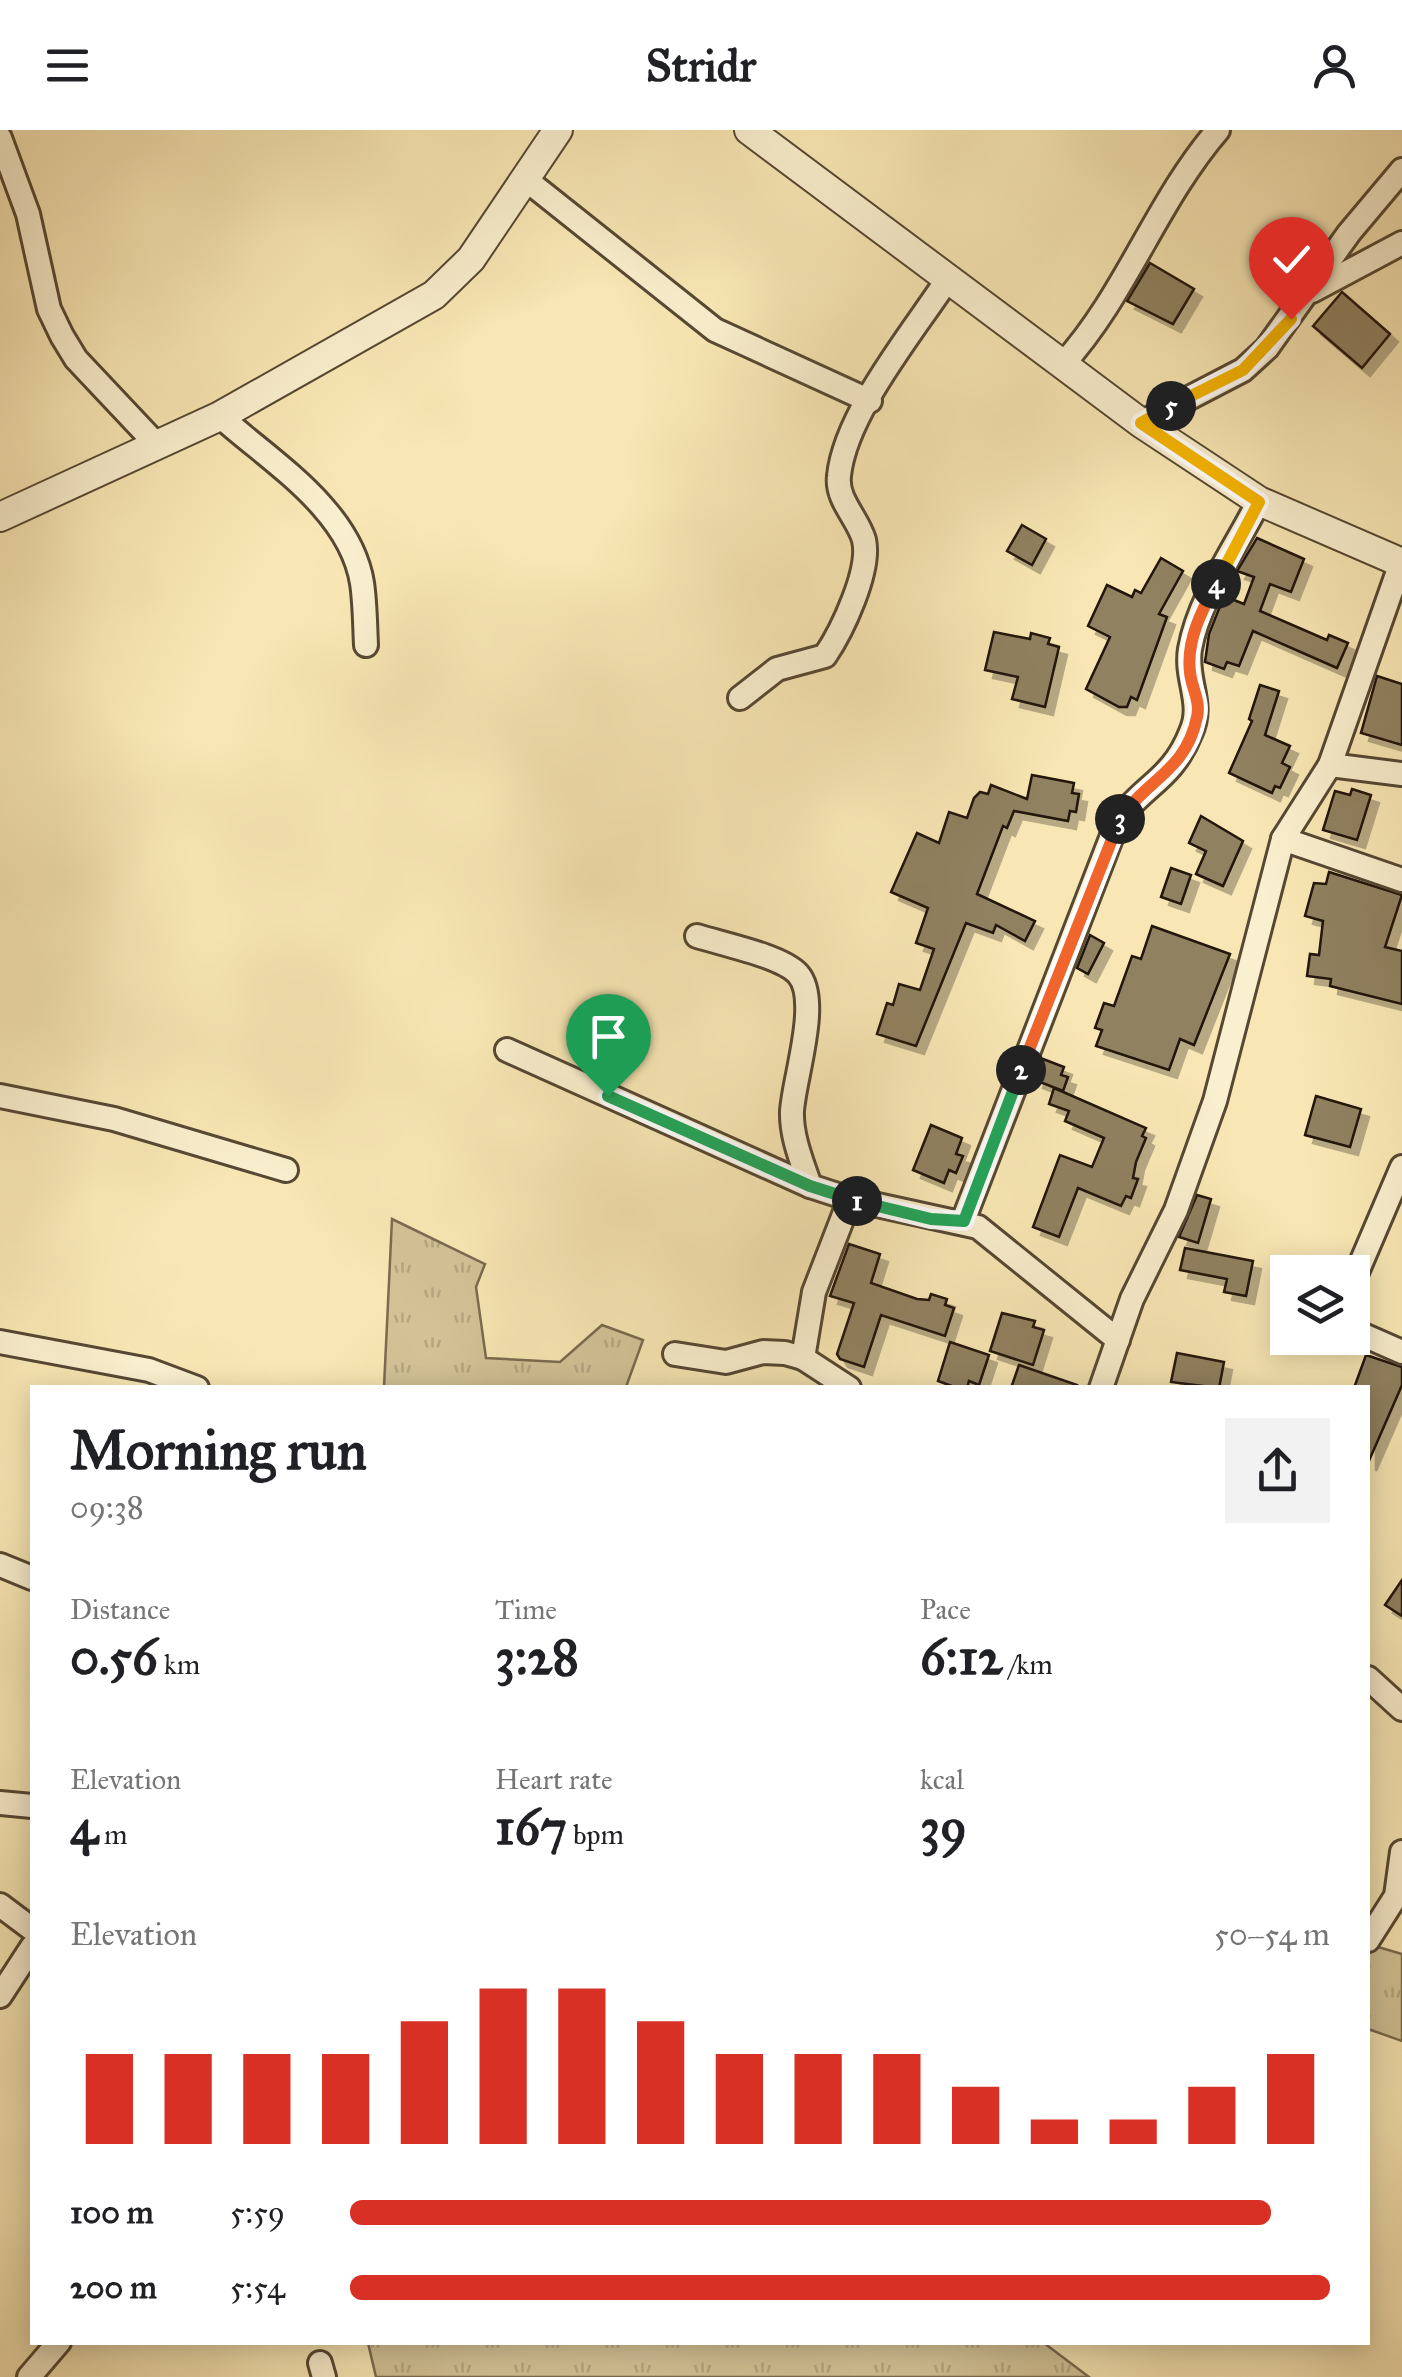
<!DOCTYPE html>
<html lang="en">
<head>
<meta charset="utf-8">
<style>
	:root { --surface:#fff; --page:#f2f2f2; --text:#202124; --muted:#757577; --accent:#d93025 }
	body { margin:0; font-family:"IM FELL Great Primer",serif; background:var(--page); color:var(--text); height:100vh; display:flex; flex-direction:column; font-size:38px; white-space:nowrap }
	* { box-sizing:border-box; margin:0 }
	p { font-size:32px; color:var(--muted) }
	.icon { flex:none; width:55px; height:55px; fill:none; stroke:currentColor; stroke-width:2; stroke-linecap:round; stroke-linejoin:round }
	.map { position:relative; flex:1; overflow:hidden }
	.sheet { position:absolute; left:30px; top:1255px; width:1340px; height:960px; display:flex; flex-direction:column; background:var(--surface); border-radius:0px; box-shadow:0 5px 25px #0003 }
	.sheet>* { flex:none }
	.fabs { position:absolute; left:1270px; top:1125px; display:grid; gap:20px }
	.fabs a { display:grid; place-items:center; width:100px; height:100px; border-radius:0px; background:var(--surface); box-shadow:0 5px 25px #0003; font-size:50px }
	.pin { position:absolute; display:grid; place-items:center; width:85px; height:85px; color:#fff; margin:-102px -42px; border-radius:50% 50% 50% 0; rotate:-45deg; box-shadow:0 0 10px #0007 }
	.pin .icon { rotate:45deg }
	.km { position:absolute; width:50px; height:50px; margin:-25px; border-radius:50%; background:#222; color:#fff; font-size:28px; line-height:50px; text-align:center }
	.round { display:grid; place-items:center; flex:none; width:105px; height:105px; border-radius:0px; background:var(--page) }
	.summary { display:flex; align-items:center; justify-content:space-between; height:170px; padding:0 40px }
	h1 { font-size:55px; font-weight:700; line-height:75px }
	.metrics { display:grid; grid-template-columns:repeat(3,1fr); gap:15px; height:170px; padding:10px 40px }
	.metrics div { display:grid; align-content:center }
	.metrics b { font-size:50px; font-weight:700 }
	.metrics small { font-size:28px; font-weight:400 }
	.metrics p { font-size:28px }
	.chart { height:280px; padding:20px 40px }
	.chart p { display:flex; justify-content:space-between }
	.chart svg { width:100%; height:180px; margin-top:10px; stroke:var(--accent); stroke-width:6 }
	ul { padding:0 40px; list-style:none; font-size:32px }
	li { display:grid; grid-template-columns:160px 120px 1fr; align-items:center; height:75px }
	li i { height:25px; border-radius:12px; background:var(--accent) }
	header { display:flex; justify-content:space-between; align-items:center; height:130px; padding:0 40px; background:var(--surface); font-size:45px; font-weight:700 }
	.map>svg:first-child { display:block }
</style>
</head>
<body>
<header><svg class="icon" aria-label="menu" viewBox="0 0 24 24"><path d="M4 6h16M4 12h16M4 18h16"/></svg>Stridr<svg class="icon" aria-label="person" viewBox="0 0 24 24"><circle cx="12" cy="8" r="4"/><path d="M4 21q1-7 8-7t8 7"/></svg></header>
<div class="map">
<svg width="1402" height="2247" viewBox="0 0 1402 2247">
	<defs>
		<pattern id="grass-tufts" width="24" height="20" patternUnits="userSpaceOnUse" patternTransform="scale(2.5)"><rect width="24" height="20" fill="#d3c397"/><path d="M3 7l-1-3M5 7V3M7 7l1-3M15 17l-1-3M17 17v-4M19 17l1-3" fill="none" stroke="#b5a781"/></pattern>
		<filter id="shadow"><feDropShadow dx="8" dy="8" stdDeviation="0" flood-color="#0004"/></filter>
	</defs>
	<rect width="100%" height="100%" fill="#f8e7b4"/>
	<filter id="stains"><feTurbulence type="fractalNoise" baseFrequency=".002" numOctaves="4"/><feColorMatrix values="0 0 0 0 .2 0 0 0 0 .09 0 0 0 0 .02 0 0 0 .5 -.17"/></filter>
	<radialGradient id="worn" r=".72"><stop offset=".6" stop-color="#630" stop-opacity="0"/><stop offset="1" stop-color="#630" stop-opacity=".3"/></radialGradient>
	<g fill="url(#grass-tufts)" stroke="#7a6b50" stroke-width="2.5">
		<path d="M392,1089L485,1134L476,1157L486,1228L560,1232L602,1195L643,1210L626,1257H384Z"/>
		<path d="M1368,1814L1402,1824V1911L1368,1899Z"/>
		<path d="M368,2213H1044L1089,2247H376Z"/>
	</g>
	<g fill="#908161" stroke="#201308" stroke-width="2.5" filter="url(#shadow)">
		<path d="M1150,133L1194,159L1173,194L1127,171Z"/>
		<path d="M1342,162L1390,204L1362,238L1313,196Z"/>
		<path d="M1022,395L1046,409L1032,435L1007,421Z"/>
		<path d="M1257,408L1304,429L1291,462L1270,454L1260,481L1327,510L1329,505L1348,513L1337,538L1253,501L1239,536L1227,532L1224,539L1205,532L1209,504L1224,466L1244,474L1254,447L1237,441Z"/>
		<path d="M1161,428L1183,441L1159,484L1167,487L1137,570L1131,567L1127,577H1119L1086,559L1110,507L1088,496L1107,455L1132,467L1135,460L1141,463Z"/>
		<path d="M994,502L1030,509L1031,503L1050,508L1048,514L1059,517L1045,577L1012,569L1018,547L985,540Z"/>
		<path d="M1377,546L1402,554V615L1361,603Z"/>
		<path d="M1260,555L1279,561L1265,605L1290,616L1282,633L1290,637L1280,658L1275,656L1272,663L1229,643L1252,591L1249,589Z"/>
		<path d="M1032,645L1074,653L1072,663L1079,664L1076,682L1070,681L1068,691L1014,681L1007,698L1003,696L977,764L1035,791L1025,811L996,795L993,803L966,793L916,916L877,904L887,873L893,875L899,854L920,860L934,819L916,813L928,778L891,762L917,703L939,713L949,682L967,688L974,668L980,662L988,664L991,655L1027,669Z"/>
		<path d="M1352,659L1371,665L1357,710L1323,700L1335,661L1350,665Z"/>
		<path d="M1201,686L1243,711L1223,756L1196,744L1206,721L1189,713Z"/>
		<path d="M1171,738L1191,745L1181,774L1161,767Z"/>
		<path d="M1329,742L1402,765L1385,817L1402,821V874L1330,856L1331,849L1307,846L1310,824L1319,825L1323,791L1305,786L1314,753L1326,754Z"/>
		<path d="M1152,796L1230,824L1194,915L1180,909L1169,940L1096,916L1102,900L1095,898L1104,873L1114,876L1132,826L1141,829Z"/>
		<path d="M1090,805L1104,813L1088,844L1077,838Z"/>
		<path d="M1043,929L1064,937L1061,945L1068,947L1063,961L1035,950Z"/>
		<path d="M1054,958L1146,998L1142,1006L1146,1008L1136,1032L1133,1048L1138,1049L1131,1068L1126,1066L1121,1076L1078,1058L1059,1107L1033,1097L1060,1025L1092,1037L1104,1008L1065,991L1069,981L1049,974Z"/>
		<path d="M1316,966L1361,979L1350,1017L1305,1005Z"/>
		<path d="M931,995L962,1008L956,1024L963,1026L956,1043L949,1040L944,1053L913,1040Z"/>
		<path d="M1197,1065L1211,1069L1198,1113L1179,1107Z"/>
		<path d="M849,1114L880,1124L871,1153L917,1169L929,1170L931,1164L947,1169L945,1175L954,1178L945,1206L881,1185L864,1237L840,1229L837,1224L854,1173L830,1166Z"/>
		<path d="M1185,1118L1253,1131L1246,1166L1224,1162L1227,1149L1180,1140Z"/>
		<path d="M1002,1183L1035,1191L1033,1197L1044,1200L1033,1235L990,1221Z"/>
		<path d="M950,1212L989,1225L979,1255L969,1251L967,1258H957L938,1251Z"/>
		<path d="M1177,1223L1224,1232L1219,1258L1171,1252Z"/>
		<path d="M1366,1225L1402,1237V1255L1368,1333V1258H1354Z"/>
		<path d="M1019,1235L1077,1255L1076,1258H1011Z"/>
		<path d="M1402,1450V1486L1385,1475Z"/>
	</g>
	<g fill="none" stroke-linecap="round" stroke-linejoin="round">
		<defs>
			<g id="minor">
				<path d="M0,8L28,84L49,179L62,206L76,229L157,315"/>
				<path d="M524,48L715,200L870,271"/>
				<path d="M1312,161L1402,113"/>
				<path d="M1063,234C1126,165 1156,72 1218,0"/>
				<path d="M220,286C271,332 350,379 362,453C365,473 365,495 366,515"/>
				<path d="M1141,293L1243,240L1267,218L1349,103L1402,40"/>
				<path d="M740,568L777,539L825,526C842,501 871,440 864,410C858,388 836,370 839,346C845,284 913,202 947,150"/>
				<path d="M1330,635L1402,644"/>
				<path d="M1283,709L1402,750"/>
				<path d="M697,806C722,814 782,826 798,844C821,870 794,948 792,981C791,1006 802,1032 810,1056L850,1069L814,1162L803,1228"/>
				<path d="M507,920L810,1056"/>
				<path d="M0,966L114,989L286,1040"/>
				<path d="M850,1069L978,1097L1118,1210"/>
				<path d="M963,1091L1115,698C1137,656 1171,654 1191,602C1204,573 1185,550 1190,519C1199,468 1236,417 1259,371"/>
				<path d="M1352,1154L1402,1037"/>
				<path d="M1352,1200L1402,1222"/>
				<path d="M0,1212L149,1240L197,1258"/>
				<path d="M675,1224L726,1232L763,1222L785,1223L803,1228L849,1258"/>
				<path d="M1101,1258L1132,1169L1176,1080L1215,971L1283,709L1330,635L1401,433"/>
				<path d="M0,1435L32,1448"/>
				<path d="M1368,1548L1402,1579"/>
				<path d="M0,1673L32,1676"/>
				<path d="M0,1775L32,1799"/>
				<path d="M1368,1810L1396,1766L1402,1722"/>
				<path d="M0,1866L32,1817"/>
				<path d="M320,2233L324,2247"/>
				<path d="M29,2247L59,2212"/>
			</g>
			<g id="tertiary">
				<path d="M749,0L1141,293L1259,371L1402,433"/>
				<path d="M0,387L220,286L434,165L471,129L558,0"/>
			</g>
		</defs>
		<use href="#minor" stroke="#564833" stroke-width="28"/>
		<use href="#tertiary" stroke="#564833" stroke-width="32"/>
		<use href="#minor" stroke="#faefce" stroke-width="22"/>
		<use href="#tertiary" stroke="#faefce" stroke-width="28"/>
	</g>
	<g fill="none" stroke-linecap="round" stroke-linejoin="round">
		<defs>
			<path id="split-1" d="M608,966L810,1056L857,1071"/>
			<path id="split-2" d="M857,1071L931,1089L964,1091L1021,940"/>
			<path id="split-3" d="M1021,940L1120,689"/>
			<path id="split-4" d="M1120,689C1147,649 1186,641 1197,587C1201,571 1191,557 1190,542C1186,511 1202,480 1216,454"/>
			<path id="split-5" d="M1171,276L1141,293L1259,372L1216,454"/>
			<path id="split-6" d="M1171,276L1243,240L1291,189"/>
		</defs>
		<use href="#split-1" stroke="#fff" stroke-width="20"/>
		<use href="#split-2" stroke="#fff" stroke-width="20"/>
		<use href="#split-3" stroke="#fff" stroke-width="20"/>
		<use href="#split-4" stroke="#fff" stroke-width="20"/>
		<use href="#split-5" stroke="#fff" stroke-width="20"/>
		<use href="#split-6" stroke="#fff" stroke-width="20"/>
		<use href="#split-1" stroke="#22a559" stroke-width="12"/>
		<use href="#split-2" stroke="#22a559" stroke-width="12"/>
		<use href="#split-3" stroke="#f0652b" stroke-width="12"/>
		<use href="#split-4" stroke="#f0652b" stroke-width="12"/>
		<use href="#split-5" stroke="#f5b400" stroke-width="12"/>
		<use href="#split-6" stroke="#f5b400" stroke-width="12"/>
	</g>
	<rect width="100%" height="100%" filter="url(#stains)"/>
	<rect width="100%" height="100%" fill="url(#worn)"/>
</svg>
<div class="fabs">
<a><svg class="icon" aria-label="layers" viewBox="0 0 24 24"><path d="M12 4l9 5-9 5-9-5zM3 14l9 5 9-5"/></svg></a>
</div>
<div class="pin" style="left:608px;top:966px;background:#1e9e55"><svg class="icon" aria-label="arrive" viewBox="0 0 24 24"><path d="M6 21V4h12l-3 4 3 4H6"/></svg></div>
<div class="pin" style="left:1291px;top:189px;background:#d93025"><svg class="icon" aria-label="check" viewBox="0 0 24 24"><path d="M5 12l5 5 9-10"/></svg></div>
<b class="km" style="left:857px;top:1071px">1</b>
<b class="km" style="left:1021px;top:940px">2</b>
<b class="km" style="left:1120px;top:689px">3</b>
<b class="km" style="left:1216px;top:454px">4</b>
<b class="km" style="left:1171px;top:276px">5</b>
<section class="sheet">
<div class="summary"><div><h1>Morning run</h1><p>09:38</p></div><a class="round"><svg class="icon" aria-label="share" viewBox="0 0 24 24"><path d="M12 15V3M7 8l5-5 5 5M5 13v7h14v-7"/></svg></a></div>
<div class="metrics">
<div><p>Distance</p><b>0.56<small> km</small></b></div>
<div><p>Time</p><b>3:28</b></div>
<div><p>Pace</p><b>6:12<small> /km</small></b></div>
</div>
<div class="metrics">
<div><p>Elevation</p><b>4<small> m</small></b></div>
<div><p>Heart rate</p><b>167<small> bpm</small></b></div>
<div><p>kcal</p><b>39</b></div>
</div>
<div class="chart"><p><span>Elevation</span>50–54 m</p>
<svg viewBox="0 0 160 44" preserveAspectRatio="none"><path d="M5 44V22M15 44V22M25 44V22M35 44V22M45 44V14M55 44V6M65 44V6M75 44V14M85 44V22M95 44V22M105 44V22M115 44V30M125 44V38M135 44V38M145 44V30M155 44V22"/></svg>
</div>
<ul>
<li><b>100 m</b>5:59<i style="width:94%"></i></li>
<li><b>200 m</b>5:54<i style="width:100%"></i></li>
</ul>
</section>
</div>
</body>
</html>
